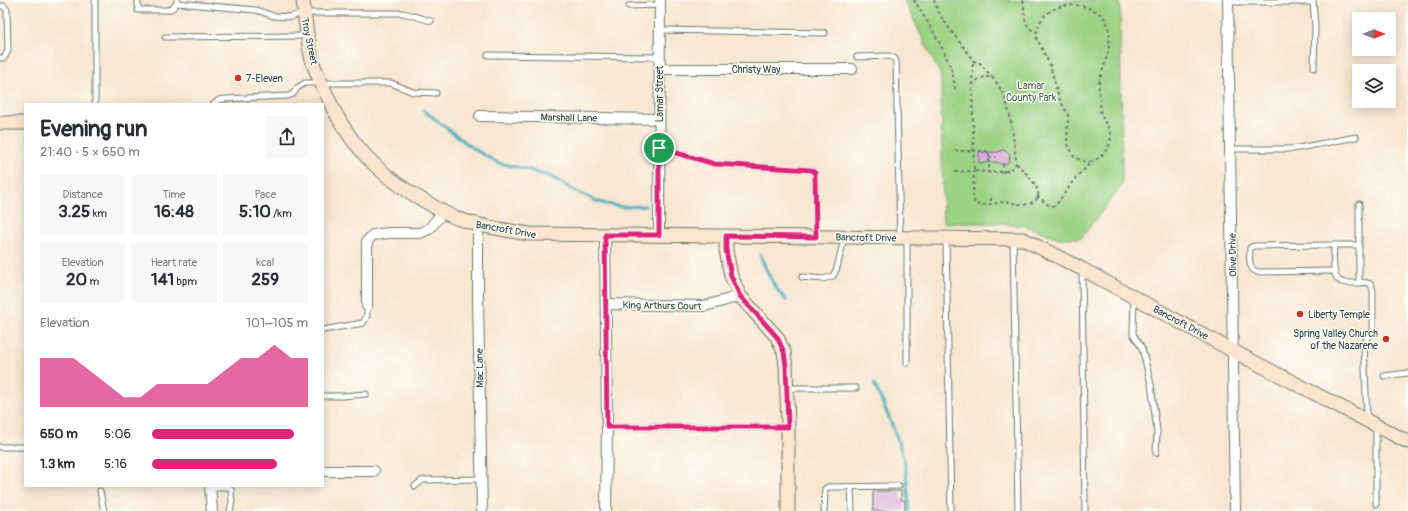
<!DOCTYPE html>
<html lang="en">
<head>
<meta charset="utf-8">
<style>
	:root { --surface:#fff; --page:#f7f7f7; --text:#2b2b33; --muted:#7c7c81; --accent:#db2777 }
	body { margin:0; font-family:Pangolin,sans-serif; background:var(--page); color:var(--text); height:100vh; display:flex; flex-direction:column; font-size:15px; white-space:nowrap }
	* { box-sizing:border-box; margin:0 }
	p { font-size:13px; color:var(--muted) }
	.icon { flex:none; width:22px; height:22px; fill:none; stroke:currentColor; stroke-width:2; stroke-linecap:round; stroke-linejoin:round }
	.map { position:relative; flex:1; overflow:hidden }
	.details { position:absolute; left:24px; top:103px; width:300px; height:384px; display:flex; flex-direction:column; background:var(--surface); border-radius:0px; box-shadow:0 2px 10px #0003 }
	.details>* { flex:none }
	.needle { width:26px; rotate:90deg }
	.tools { position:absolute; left:1352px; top:12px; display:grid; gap:8px }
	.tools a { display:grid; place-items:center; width:44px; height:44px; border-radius:0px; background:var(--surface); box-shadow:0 2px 10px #0003; font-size:20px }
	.pin { position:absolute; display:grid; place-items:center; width:34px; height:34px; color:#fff; margin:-17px; border:2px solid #fff; border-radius:50%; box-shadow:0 1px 4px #0007 }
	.round { display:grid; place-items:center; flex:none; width:42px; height:42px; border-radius:0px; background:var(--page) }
	.headline { display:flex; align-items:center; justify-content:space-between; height:68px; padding:0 16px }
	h1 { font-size:22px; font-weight:700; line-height:30px }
	.metrics { display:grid; grid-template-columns:repeat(3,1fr); gap:6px; height:68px; padding:4px 16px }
	.metrics div { display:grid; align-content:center; border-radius:0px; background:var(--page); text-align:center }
	.metrics b { font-size:17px; font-weight:700 }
	.metrics small { font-size:11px; font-weight:400 }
	.metrics p { font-size:11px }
	.chart { height:112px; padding:8px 16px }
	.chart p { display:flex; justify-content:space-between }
	.chart svg { width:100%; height:72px; margin-top:4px; fill:var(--accent); opacity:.7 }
	ul { padding:0 16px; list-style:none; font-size:13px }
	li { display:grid; grid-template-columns:64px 48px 1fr; align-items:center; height:30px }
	li i { height:10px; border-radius:5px; background:var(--accent) }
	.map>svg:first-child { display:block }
</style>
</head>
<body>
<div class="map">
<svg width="1408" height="511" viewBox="0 0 1408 511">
	<rect width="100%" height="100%" fill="#fdfcf7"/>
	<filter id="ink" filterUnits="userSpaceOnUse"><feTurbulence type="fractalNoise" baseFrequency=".025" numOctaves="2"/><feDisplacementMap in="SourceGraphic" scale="8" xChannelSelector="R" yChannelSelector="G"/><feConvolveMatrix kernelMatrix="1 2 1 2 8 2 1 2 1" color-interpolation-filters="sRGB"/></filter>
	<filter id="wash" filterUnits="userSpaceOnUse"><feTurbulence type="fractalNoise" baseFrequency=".012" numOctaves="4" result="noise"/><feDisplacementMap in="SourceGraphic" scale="16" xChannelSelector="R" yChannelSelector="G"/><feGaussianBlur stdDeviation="0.9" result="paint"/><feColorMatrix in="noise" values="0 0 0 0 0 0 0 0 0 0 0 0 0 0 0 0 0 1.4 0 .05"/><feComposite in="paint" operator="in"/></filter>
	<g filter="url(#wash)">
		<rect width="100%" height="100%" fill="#f7e6d0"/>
		<path fill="#9ad183" stroke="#5c875c" d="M904,0H1120L1122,185L1081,238H1059L1025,226L1000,223H943L941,76Z"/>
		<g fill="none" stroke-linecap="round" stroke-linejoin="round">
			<g stroke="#3dacba" stroke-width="3">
				<path d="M423,110L474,149L498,163L530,170L552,177L573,190L596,201L606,204L622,207L645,206"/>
				<path d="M760,255C767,272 773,287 786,300"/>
				<path d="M874,384C886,409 898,437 905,465C908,480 908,496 909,511"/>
			</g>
		</g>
		<g id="blocks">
			<g fill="#d9abd9">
				<path d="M1003,150L1008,152L1010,156L1009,161L1006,164H1001L997,162L979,163V152H998Z"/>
				<path d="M873,491H901V500H905V511H873Z"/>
			</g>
		</g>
	</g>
	<g filter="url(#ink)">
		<use href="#blocks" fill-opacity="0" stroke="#6b786b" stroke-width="1"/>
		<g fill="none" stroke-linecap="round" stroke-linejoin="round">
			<defs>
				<g id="lane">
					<path d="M138,0V10H169C173,8 177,5 177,0"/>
					<path d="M1228,2H1313L1315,26L1314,68"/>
					<path d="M177,3L256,10L274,16L290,17L304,13H404L431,21"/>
					<path d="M0,6H4L7,10L8,51L4,58H0"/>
					<path d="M629,6L660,5"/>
					<path d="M660,30L825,33"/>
					<path d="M165,37L306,36"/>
					<path d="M488,55L660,57"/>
					<path d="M857,57L889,56L894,58L896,61L900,237"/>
					<path d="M95,104V0"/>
					<path d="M214,104L219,100L225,99L288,96L293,94L297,88L305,83H391L413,92L436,93"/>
					<path d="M659,148L715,164L811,170L815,173L816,237"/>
					<path d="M1230,149H1293L1356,137"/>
					<path d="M1359,204V282"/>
					<path d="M946,238L951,511"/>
					<path d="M907,239V363"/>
					<path d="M1013,239L1018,511"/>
					<path d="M1334,245L1253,246L1250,248C1250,257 1247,268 1257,272L1334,271"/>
					<path d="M1359,245H1334C1334,254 1331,277 1340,281C1344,284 1351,283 1356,283C1362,282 1366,282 1371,284L1373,291V330L1368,336L1364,344L1367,420"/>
					<path d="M1082,270L1085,511"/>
					<path d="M802,277L823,279L833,276L837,268L844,238"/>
					<path d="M1134,298L1133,334L1142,348L1151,384L1157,431L1156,453"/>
					<path d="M323,330L363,323L367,316V306"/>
					<path d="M1384,376L1408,373"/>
					<path d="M787,388H856"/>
					<path d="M323,396H343L366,394"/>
					<path d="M1376,426V504"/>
					<path d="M607,427H788"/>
					<path d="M0,447H25"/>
					<path d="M415,486L423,480L481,479"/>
					<path d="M210,487H228L231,489L232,502L230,511"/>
					<path d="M851,487L852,511"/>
					<path d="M100,491L104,511"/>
					<path d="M824,511L825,489L828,487L899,486"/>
				</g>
				<g id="street">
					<path d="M1228,0L1235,511"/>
					<path d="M660,69H852"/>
					<path d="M480,116L659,119"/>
					<path d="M478,225V299L482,511"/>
					<path d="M605,235L607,427L606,511"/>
					<path d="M659,235L660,0"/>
					<path d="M606,304L705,306L740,296"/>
					<path d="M367,306V241L373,235L388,233H420L429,229L443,212"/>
					<path d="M323,471H374"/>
					<path d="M210,486L212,511"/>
				</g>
				<g id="secondary">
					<path d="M303,0C305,20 307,40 312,60C315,70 320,81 325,91C346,142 378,175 426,202C437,208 447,215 459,219C481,227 506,230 529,234L1023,239L1082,269L1233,351L1408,442"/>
					<path d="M0,123H25"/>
					<path d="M726,236V250L731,276L740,296L777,337L784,352L786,366L788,427V511"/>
				</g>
			</defs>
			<use href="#lane" stroke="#6b786b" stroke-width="7"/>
			<use href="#street" stroke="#6b786b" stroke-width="12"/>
			<use href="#secondary" stroke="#6b786b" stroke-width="15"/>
			<g stroke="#6b786b" stroke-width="2" stroke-dasharray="3 3" stroke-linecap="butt">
				<path d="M914,0C929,26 955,61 955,92"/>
				<path d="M934,0C941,24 961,40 973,61"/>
				<path d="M1023,0C1026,13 1021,27 1037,32"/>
				<path d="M986,77H992C1007,94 1010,114 1013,135C1014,144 1016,154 1016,163C1009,177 986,171 974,171L972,86C974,81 980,78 986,77Z"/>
				<path d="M972,85L973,61L980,63L992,77"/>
				<path d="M955,151H989V175"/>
				<path d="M989,157H996"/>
				<path d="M1003,164L1004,175"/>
				<path d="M955,172L974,171L973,195L975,204C985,207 996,202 1006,202C1013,202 1021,206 1028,204C1054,197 1023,171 1016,163"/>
				<path d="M1037,196L1047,204L1053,206L1056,205L1077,176L1087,167L1090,162C1099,159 1108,152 1110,142C1113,130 1104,124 1101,114C1099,109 1101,104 1100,99C1100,96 1099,93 1099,90C1098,82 1102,73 1104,66C1109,52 1113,33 1105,19C1090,0 1052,0 1040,22C1038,28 1036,33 1037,39L1050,65L1059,98L1068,115L1067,142L1070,148L1074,157L1083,161L1090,162"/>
				<path d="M991,198V204"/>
			</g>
			<use href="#lane" stroke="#fff" stroke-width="5"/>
			<use href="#street" stroke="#fff" stroke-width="10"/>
			<use href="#secondary" stroke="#fce5cf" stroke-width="13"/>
		</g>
	</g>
	<g fill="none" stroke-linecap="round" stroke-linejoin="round" filter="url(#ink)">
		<defs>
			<path id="route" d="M659,148L715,164L811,170L815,173L816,237L726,236V250L731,276L740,296L777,337L784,352L786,366L788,427H607L605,235H659Z"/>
		</defs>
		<use href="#route" stroke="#fff" stroke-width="8"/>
		<use href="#route" stroke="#db2777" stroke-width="5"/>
	</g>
	<g fill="#c8321e" stroke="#fdfcf7" stroke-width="1.5">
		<circle cx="238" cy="78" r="4"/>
		<circle cx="1300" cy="314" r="4"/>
		<circle cx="1386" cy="339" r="4"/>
	</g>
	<g text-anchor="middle" stroke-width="3" stroke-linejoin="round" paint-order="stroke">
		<g font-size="10" fill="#1f3d34" stroke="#fdfcf7">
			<text transform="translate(310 41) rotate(78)" y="4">Troy Street</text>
			<text x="756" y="73">Christy Way</text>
			<text transform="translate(659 94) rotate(-90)" y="4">Lamar Street</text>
			<text transform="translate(569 117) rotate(1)" y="4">Marshall Lane</text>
			<text transform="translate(506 229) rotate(10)" y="4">Bancroft Drive</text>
			<text transform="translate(866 237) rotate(1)" y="4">Bancroft Drive</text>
			<text transform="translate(1232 255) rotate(-91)" y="4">Olive Drive</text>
			<text transform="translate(662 305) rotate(1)" y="4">King Arthurs Court</text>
			<text transform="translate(1181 322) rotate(28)" y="4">Bancroft Drive</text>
			<text transform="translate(479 368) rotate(-91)" y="4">Mac Lane</text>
		</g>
		<g font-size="10" fill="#1f3d34" stroke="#fdfcf7" text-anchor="start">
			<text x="246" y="82">7-Eleven</text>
			<text x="1308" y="318">Liberty Temple</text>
			<text x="1378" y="337" text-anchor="end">Spring Valley Church<tspan x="1378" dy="12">of the Nazarene</tspan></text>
		</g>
		<g font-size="10" fill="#3e6248" stroke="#fdfcf7">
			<text x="1031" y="89">Lamar<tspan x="1031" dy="12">County Park</tspan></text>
		</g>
	</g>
</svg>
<div class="tools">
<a><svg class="needle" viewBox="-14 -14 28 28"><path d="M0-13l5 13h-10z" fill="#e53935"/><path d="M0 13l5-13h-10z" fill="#7c7c81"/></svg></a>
<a><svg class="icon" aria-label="layers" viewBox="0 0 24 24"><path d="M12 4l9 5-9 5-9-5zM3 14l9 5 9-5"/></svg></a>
</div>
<div class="pin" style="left:659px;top:148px;background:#1e9e55"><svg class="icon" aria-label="arrive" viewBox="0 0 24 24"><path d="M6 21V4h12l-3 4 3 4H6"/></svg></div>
<section class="details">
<div class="headline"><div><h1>Evening run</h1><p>21:40 · 5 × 650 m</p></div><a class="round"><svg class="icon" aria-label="share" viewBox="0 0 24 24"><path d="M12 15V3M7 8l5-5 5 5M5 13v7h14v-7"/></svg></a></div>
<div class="metrics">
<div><p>Distance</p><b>3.25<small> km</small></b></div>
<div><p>Time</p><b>16:48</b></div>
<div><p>Pace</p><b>5:10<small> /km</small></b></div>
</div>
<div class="metrics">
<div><p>Elevation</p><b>20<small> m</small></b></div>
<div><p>Heart rate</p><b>141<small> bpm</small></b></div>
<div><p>kcal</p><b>259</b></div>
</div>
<div class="chart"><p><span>Elevation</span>101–105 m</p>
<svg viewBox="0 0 160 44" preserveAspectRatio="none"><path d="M0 44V14L10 14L20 14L30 22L40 30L50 38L60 38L70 30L80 30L90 30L100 30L110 22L120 14L130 14L140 6L150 14L160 14V44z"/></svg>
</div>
<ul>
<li><b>650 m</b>5:06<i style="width:91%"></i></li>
<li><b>1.3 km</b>5:16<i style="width:80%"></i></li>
</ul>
</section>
</div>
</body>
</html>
